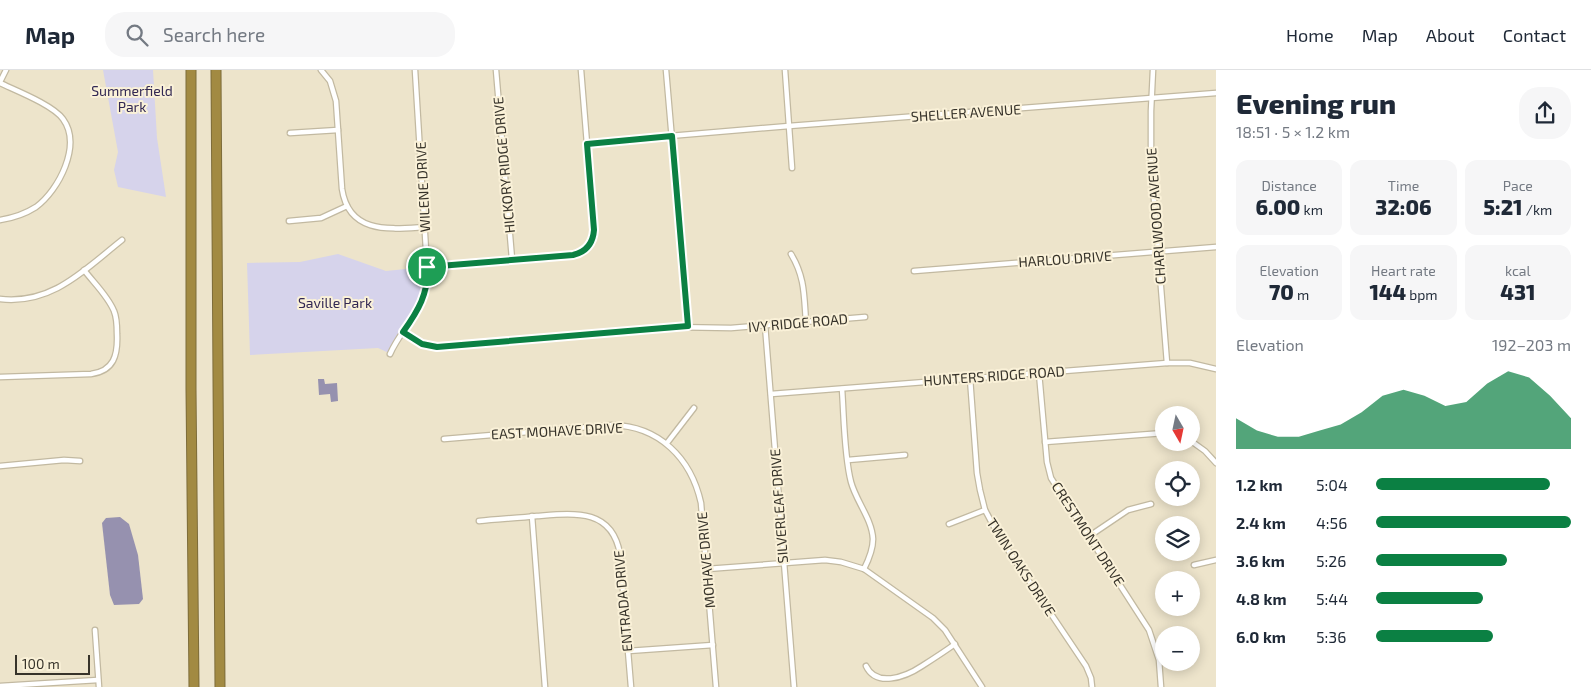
<!DOCTYPE html>
<html lang="en">
<head>
<meta charset="utf-8">
<style>
	:root { --surface:#fff; --page:#f6f6f7; --text:#1f2937; --muted:#747a83; --line:#e0e1e3; --accent:#0b8043 }
	body { margin:0; font-family:"Exo 2",sans-serif; background:var(--page); color:var(--text); height:100vh; display:flex; flex-direction:column; font-size:19px; white-space:nowrap }
	* { box-sizing:border-box; margin:0 }
	p { font-size:16px; color:var(--muted) }
	.icon { flex:none; width:28px; height:28px; fill:none; stroke:currentColor; stroke-width:2; stroke-linecap:round; stroke-linejoin:round }
	.map { position:relative; flex:1; overflow:hidden }
	.details { display:flex; flex-direction:column; background:var(--surface); width:375px }
	.details>* { flex:none }
	.needle { width:32px; rotate:171deg }
	.buttons { position:absolute; left:1155px; top:336px; display:grid; gap:10px }
	.buttons a { display:grid; place-items:center; width:45px; height:45px; border-radius:50%; background:var(--surface); box-shadow:0 2px 12px #0003; font-size:25px }
	.scale { position:absolute; left:15px; bottom:12px; width:75px; box-sizing:border-box; padding-left:5px; border:2px solid #37332a; border-top:0; font-size:14px; line-height:18px; white-space:nowrap; color:#37332a; -webkit-text-stroke:4px #faf1d8; paint-order:stroke }
	.pin { position:absolute; display:grid; place-items:center; width:42px; height:42px; color:#fff; margin:-21px; border:2px solid #fff; border-radius:50%; box-shadow:0 1px 5px #0007 }
	.round { display:grid; place-items:center; flex:none; width:52px; height:52px; border-radius:20px; background:var(--page) }
	.headline { display:flex; align-items:center; justify-content:space-between; height:85px; padding:0 20px }
	h1 { font-size:28px; font-weight:800; line-height:38px }
	.figures { display:grid; grid-template-columns:repeat(3,1fr); gap:8px; height:85px; padding:5px 20px }
	.figures div { display:grid; align-content:center; border-radius:12px; background:var(--page); text-align:center }
	.figures b { font-size:21px; font-weight:800 }
	.figures small { font-size:14px; font-weight:400 }
	.figures p { font-size:14px }
	.chart { height:140px; padding:10px 20px }
	.chart p { display:flex; justify-content:space-between }
	.chart svg { width:100%; height:90px; margin-top:5px; fill:var(--accent); opacity:.7 }
	ul { padding:0 20px; list-style:none; font-size:16px }
	li { display:grid; grid-template-columns:80px 60px 1fr; align-items:center; height:38px }
	li i { height:12px; border-radius:6px; background:var(--accent) }
	header { display:flex; align-items:center; gap:30px; box-sizing:border-box; height:70px; padding:0 25px; background:var(--surface); border-bottom:1px solid var(--line) }
	header strong { font-size:24px }
	nav { display:flex; gap:28px; margin-inline-start:auto; font-size:18px }
	.search { width:350px; height:45px; background:var(--page); display:flex; align-items:center; gap:12px; box-sizing:border-box; padding:0 18px; border-radius:20px; color:var(--muted); font-size:19px }
	main { display:flex; flex:1; min-height:0 }
	.map>svg:first-child { display:block }
</style>
</head>
<body>
<header>
<strong>Map</strong>
<div class="search"><svg class="icon" aria-label="search" viewBox="0 0 24 24"><circle cx="10" cy="10" r="6"/><path d="M15 15l6 6"/></svg>Search here</div>
<nav><a>Home</a><a>Map</a><a>About</a><a>Contact</a></nav>
</header>
<main>
<div class="map">
<svg width="1216" height="617" viewBox="0 0 1216 617">
	<rect width="100%" height="100%" fill="#ede4cb"/>
	<g fill="#d6d3eb">
		<path d="M103,0H153L157,68L166,127L118,117L114,100L118,82Z"/>
		<path d="M338,184L386,201L425,197C428,234 401,252 389,283L378,278L250,285L247,193L300,192Z"/>
	</g>
	<g fill="#9691af">
		<path d="M318,309H324L325,314L337,313L338,331L331,332L330,324L319,325Z"/>
		<path d="M120,447L129,454L138,485L143,529L139,534L114,535L110,525L102,453L106,448Z"/>
	</g>
	<g fill="none" stroke-linecap="round" stroke-linejoin="round">
		<defs>
			<g id="street">
				<path d="M321,0L330,11L336,31L342,119C349,165 391,159 425,157"/>
				<path d="M496,0L512,189"/>
				<path d="M666,0L688,256"/>
				<path d="M785,0L792,98"/>
				<path d="M1153,0L1151,41V92L1167,293"/>
				<path d="M0,12L6,0"/>
				<path d="M0,13C17,21 53,35 63,49C82,75 59,120 36,137C25,144 13,148 0,150"/>
				<path d="M290,63L338,60"/>
				<path d="M587,73L789,56L1216,23"/>
				<path d="M289,151L321,148L347,136"/>
				<path d="M791,184C805,207 804,226 806,252"/>
				<path d="M427,197L573,185C586,182 593,173 594,160L581,0"/>
				<path d="M914,201L1216,177"/>
				<path d="M0,229C52,235 84,200 122,170"/>
				<path d="M765,255L794,617"/>
				<path d="M403,262L422,274L437,277L672,257L731,258L865,247"/>
				<path d="M390,284C401,259 423,241 428,213L415,0"/>
				<path d="M1039,303L1047,392L1051,408L1149,560L1159,590L1161,617"/>
				<path d="M0,307L91,304C114,301 118,285 117,264C117,256 117,248 114,241C108,226 94,213 84,200"/>
				<path d="M970,308L977,403L980,420L985,440L1000,468L1086,596L1091,608L1092,617"/>
				<path d="M842,319C844,346 844,385 851,412C856,431 872,449 873,469C873,480 869,489 864,499"/>
				<path d="M771,324L1167,293H1190L1216,299"/>
				<path d="M444,369L612,355C659,356 691,388 701,433L716,617"/>
				<path d="M1191,371L1205,381L1216,393"/>
				<path d="M1045,372L1164,363"/>
				<path d="M667,373L694,338"/>
				<path d="M848,390L905,385"/>
				<path d="M0,396L64,390L80,391"/>
				<path d="M532,446L545,617"/>
				<path d="M479,451C499,449 518,448 537,446C574,443 612,438 620,484L631,617"/>
				<path d="M949,454L985,440"/>
				<path d="M1088,467L1128,440L1151,434"/>
				<path d="M1194,495L1216,490"/>
				<path d="M707,499L825,490L841,492L864,499L933,548L945,560L982,617"/>
				<path d="M95,560L99,617"/>
				<path d="M628,581L713,575"/>
				<path d="M866,596C876,617 904,608 922,596C933,589 944,582 955,574"/>
				<path d="M0,616L98,610"/>
			</g>
			<g id="highway">
				<path d="M191,0V319L194,617"/>
				<path d="M216,0L220,617"/>
			</g>
		</defs>
		<use href="#street" stroke="#c2b9a1" stroke-width="7"/>
		<use href="#highway" stroke="#7d6c3a" stroke-width="11"/>
		<use href="#street" stroke="#fff" stroke-width="4.5"/>
		<use href="#highway" stroke="#a28a42" stroke-width="9"/>
	</g>
	<g fill="none" stroke-linecap="round" stroke-linejoin="round">
		<defs>
			<path id="route" d="M672,66L688,256L437,277L422,274L403,262C418,241 429,223 427,197L573,185C586,182 593,173 594,160L587,74Z"/>
		</defs>
		<use href="#route" stroke="#fff" stroke-width="10"/>
		<use href="#route" stroke="#0b8043" stroke-width="6"/>
	</g>
	<g text-anchor="middle" stroke-width="4" stroke-linejoin="round" paint-order="stroke">
		<g font-size="14" fill="#322853" stroke="#faf1d8">
			<text x="132" y="26">Summerfield<tspan x="132" dy="16">Park</tspan></text>
			<text x="335" y="238">Saville Park</text>
		</g>
		<g font-size="14" fill="#37332a" stroke="#faf1d8">
			<text transform="translate(966 43) rotate(-4)" y="5">SHELLER AVENUE</text>
			<text transform="translate(504 95) rotate(-95)" y="5">HICKORY RIDGE DRIVE</text>
			<text transform="translate(423 117) rotate(-93)" y="5">WILENE DRIVE</text>
			<text transform="translate(1156 146) rotate(-94)" y="5">CHARLWOOD AVENUE</text>
			<text transform="translate(1065 189) rotate(-4)" y="5">HARLOU DRIVE</text>
			<text transform="translate(798 253) rotate(-5)" y="5">IVY RIDGE ROAD</text>
			<text transform="translate(994 306) rotate(-4)" y="5">HUNTERS RIDGE ROAD</text>
			<text transform="translate(557 361) rotate(-3)" y="5">EAST MOHAVE DRIVE</text>
			<text transform="translate(779 436) rotate(-94)" y="5">SILVERLEAF DRIVE</text>
			<text transform="translate(1088 464) rotate(57)" y="5">CRESTMONT DRIVE</text>
			<text transform="translate(706 490) rotate(-95)" y="5">MOHAVE DRIVE</text>
			<text transform="translate(1021 497) rotate(57)" y="5">TWIN OAKS DRIVE</text>
			<text transform="translate(623 531) rotate(-95)" y="5">ENTRADA DRIVE</text>
		</g>
	</g>
</svg>
<div class="buttons">
<a><svg class="needle" viewBox="-14 -14 28 28"><path d="M0-13l5 13h-10z" fill="#e53935"/><path d="M0 13l5-13h-10z" fill="#747a83"/></svg></a>
<a><svg class="icon" aria-label="locate" viewBox="0 0 24 24"><circle cx="12" cy="12" r="6"/><path d="M12 2v4M12 18v4M2 12h4M18 12h4"/></svg></a>
<a><svg class="icon" aria-label="layers" viewBox="0 0 24 24"><path d="M12 4l9 5-9 5-9-5zM3 14l9 5 9-5"/></svg></a>
<a>+</a>
<a>−</a>
</div>
<div class="scale">100 m</div>
<div class="pin" style="left:427px;top:197px;background:#1e9e55"><svg class="icon" aria-label="arrive" viewBox="0 0 24 24"><path d="M6 21V4h12l-3 4 3 4H6"/></svg></div>
</div>
<section class="details">
<div class="headline"><div><h1>Evening run</h1><p>18:51 · 5 × 1.2 km</p></div><a class="round"><svg class="icon" aria-label="share" viewBox="0 0 24 24"><path d="M12 15V3M7 8l5-5 5 5M5 13v7h14v-7"/></svg></a></div>
<div class="figures">
<div><p>Distance</p><b>6.00<small> km</small></b></div>
<div><p>Time</p><b>32:06</b></div>
<div><p>Pace</p><b>5:21<small> /km</small></b></div>
</div>
<div class="figures">
<div><p>Elevation</p><b>70<small> m</small></b></div>
<div><p>Heart rate</p><b>144<small> bpm</small></b></div>
<div><p>kcal</p><b>431</b></div>
</div>
<div class="chart"><p><span>Elevation</span>192–203 m</p>
<svg viewBox="0 0 160 44" preserveAspectRatio="none"><path d="M0 44V29L10 35L20 38L30 38L40 35L50 32L60 26L70 18L80 15L90 18L100 23L110 21L120 12L130 6L140 9L150 18L160 29V44z"/></svg>
</div>
<ul>
<li><b>1.2 km</b>5:04<i style="width:89%"></i></li>
<li><b>2.4 km</b>4:56<i style="width:100%"></i></li>
<li><b>3.6 km</b>5:26<i style="width:67%"></i></li>
<li><b>4.8 km</b>5:44<i style="width:55%"></i></li>
<li><b>6.0 km</b>5:36<i style="width:60%"></i></li>
</ul>
</section>
</main>
</body>
</html>
